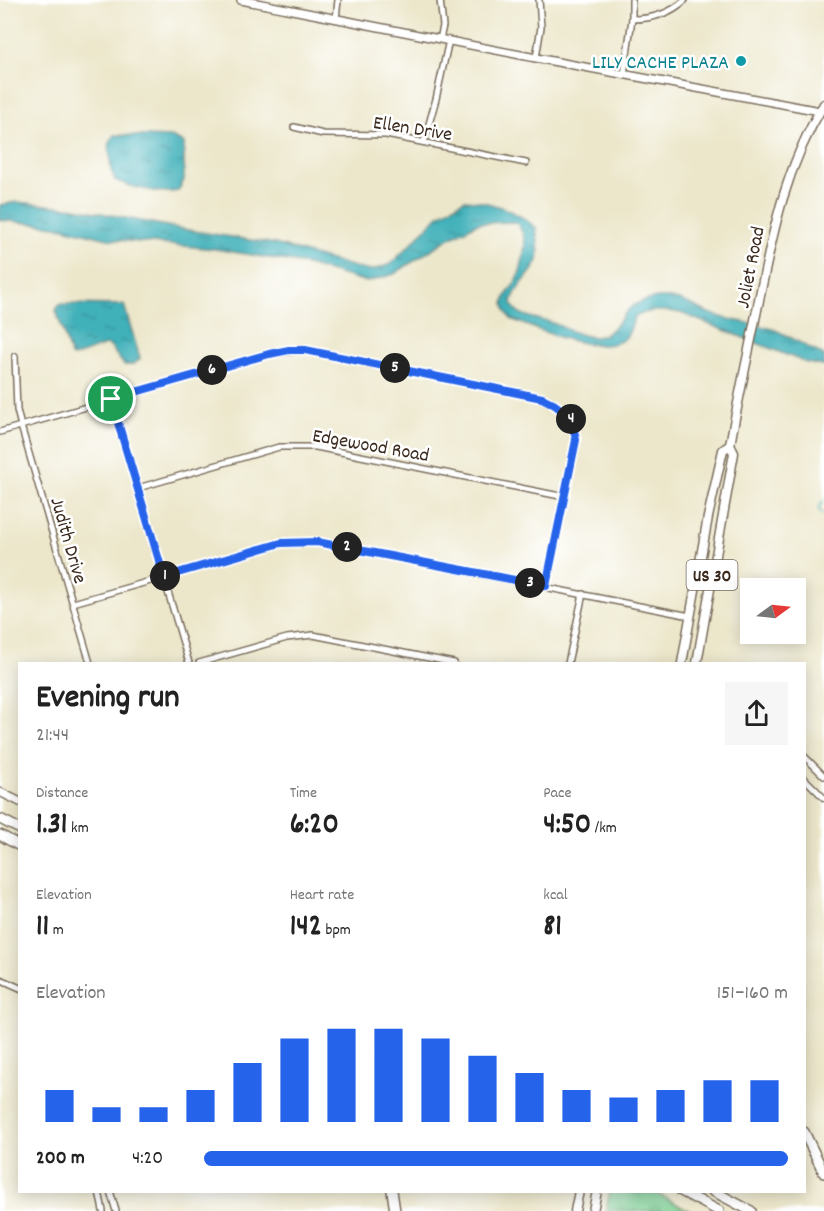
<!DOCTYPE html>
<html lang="en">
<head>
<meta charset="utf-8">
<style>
	:root { --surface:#fff; --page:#f6f6f6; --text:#222; --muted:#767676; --accent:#2563eb }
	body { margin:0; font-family:Dekko,sans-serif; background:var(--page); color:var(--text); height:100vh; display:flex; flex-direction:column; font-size:22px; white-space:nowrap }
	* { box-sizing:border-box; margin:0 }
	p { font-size:20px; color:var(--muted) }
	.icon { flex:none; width:33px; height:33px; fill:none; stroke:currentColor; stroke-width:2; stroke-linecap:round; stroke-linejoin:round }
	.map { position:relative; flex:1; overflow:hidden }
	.drawer { position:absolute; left:18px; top:662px; width:788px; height:531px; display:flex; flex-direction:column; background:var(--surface); border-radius:0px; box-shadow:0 3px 15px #0003 }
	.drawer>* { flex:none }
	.needle { width:39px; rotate:75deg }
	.tools { position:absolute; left:740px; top:578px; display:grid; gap:12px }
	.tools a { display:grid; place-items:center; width:66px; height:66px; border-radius:0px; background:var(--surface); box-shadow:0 3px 15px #0003; font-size:30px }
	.pin { position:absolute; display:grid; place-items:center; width:51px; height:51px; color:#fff; margin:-26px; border:3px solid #fff; border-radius:50%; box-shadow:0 2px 6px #0007 }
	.km { position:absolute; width:30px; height:30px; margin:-15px; border-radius:50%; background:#222; color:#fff; font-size:16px; line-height:30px; text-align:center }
	.round { display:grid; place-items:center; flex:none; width:63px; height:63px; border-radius:0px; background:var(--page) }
	.overview { display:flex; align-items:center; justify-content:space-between; height:102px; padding:0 18px }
	h1 { font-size:33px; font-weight:700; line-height:45px }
	.stats { display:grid; grid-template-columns:repeat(3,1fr); gap:9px; height:102px; padding:6px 18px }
	.stats div { display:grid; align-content:center }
	.stats b { font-size:30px; font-weight:700 }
	.stats small { font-size:16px; font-weight:400 }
	.stats p { font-size:16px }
	.chart { height:168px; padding:12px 18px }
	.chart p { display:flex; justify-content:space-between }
	.chart svg { width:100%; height:108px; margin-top:6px; stroke:var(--accent); stroke-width:6 }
	ul { padding:0 18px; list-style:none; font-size:20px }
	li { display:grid; grid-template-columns:96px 72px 1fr; align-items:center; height:45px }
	li i { height:15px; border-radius:8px; background:var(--accent) }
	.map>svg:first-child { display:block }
</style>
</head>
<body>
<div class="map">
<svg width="824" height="1211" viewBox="0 0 824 1211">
	<defs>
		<pattern id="grass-tufts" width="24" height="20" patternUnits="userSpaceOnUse" patternTransform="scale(1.5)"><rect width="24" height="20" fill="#78cd91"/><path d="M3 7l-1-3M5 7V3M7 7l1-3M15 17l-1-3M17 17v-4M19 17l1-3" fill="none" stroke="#64a776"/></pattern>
		<pattern id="water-ripples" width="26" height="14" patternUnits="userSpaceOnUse" patternTransform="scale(1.5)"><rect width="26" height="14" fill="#40b0b9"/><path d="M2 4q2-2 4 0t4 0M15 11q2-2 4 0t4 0" fill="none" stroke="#378f96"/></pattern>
	</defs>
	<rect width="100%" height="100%" fill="#fff"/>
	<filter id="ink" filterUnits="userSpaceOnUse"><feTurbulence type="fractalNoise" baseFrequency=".0167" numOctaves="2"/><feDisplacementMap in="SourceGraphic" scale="12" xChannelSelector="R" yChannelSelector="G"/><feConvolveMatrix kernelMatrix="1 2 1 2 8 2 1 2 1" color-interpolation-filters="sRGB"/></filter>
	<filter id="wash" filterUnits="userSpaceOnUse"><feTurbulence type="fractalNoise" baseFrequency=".008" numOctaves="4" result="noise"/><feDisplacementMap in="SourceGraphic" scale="24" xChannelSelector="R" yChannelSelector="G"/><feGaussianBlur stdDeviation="1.35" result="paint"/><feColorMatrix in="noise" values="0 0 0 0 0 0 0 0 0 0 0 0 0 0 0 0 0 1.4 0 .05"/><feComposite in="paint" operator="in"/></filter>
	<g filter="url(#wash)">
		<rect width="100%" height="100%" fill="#ece7cb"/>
		<path fill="url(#grass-tufts)" stroke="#5a7c58" stroke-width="1.5" d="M610,1191H652L690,1211H606Z"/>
		<g fill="url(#water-ripples)" stroke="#3e6d6c" stroke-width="1.5">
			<path d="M114,135L171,137L184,143V180L178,191C162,195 130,187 115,180L111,170L109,144Z"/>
			<path d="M464,200C489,201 517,210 536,228C537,238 540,250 538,260C534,273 507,295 513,306C518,316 537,319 546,321C561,325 578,336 593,337C610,338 618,321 628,310C635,303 648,299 657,298C679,296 690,305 709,313C730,322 754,322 775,330C792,337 807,348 824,355V366L807,363L681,313C664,310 651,309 635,317C631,324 631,333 625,338C604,358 536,329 511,319C495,299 511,293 518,277C520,273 521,267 522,263C526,246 527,236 516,222L478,223L446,240L394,274L367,282L300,263L215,249L108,239L56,226L0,220V205L17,202L75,208L182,229L275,244L365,270H373L391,264L440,214Z"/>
			<path d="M60,304L124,305L140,358C136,364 131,366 124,365L110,346L105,345L74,357L71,356L56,310Z"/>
		</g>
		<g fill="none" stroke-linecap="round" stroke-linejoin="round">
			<path stroke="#40b0b9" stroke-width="1.5" d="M824,500L818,509L824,515"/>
		</g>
	</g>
	<g filter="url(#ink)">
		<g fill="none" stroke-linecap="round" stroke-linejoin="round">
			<defs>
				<g id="street">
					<path d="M440,0L443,26L440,39"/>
					<path d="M336,19L338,0"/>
					<path d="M632,19C652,19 670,14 685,0"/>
					<path d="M536,58L541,27L539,0"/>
					<path d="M624,75L632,19V0"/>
					<path d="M294,127L323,134L386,135L526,163"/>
					<path d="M424,142L436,99L449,40"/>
					<path d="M15,356L17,410L21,426L90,663"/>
					<path d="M111,399L189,663"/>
					<path d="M0,432L269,354L305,350L542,398C562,407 573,418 576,440L546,586"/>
					<path d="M138,488L279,447H316L565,497"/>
					<path d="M73,603L281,544L317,542L690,616"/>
					<path d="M199,663L287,638L313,635L454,663"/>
					<path d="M568,663L583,594"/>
					<path d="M804,756L824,776"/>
					<path d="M804,778L824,798"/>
					<path d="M0,979L20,988"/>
					<path d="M99,1191L103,1211"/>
					<path d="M110,1191L116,1211"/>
				</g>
				<g id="secondary">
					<path d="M241,0L536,58L820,111"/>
					<path d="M0,792L20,802"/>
				</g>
				<g id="primary">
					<path d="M682,663L708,517L723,450L730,445"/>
					<path d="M697,663L734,453L730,445C738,400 748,355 757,310C772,236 784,170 824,104"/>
					<path d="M575,1211L579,1191"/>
					<path d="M593,1211L597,1191"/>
				</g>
				<g id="highway">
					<path d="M0,819L20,829"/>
					<path d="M0,835L20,846"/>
					<path d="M804,1132L824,1173"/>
					<path d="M392,1191L395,1211"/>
					<path d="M681,1191L719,1211"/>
					<path d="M713,1191L751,1211"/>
				</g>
			</defs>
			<use href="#street" stroke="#796c5b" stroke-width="8"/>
			<use href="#secondary" stroke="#796c5b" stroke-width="10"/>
			<use href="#primary" stroke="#796c5b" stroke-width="11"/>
			<use href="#highway" stroke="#796c5b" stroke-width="12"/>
			<use href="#street" stroke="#fff" stroke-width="5"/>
			<use href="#secondary" stroke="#fff" stroke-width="7"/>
			<use href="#primary" stroke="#fff" stroke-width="8"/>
			<use href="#highway" stroke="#fff" stroke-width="9"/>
		</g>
	</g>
	<g fill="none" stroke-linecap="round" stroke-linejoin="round" filter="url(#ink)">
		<defs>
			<path id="route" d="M289,350H305L542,398C562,407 573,418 576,440L546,586L317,542L281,543L164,577L111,399L269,354Z"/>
		</defs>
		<use href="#route" stroke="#fff" stroke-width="12"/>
		<use href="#route" stroke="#2563eb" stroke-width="8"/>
	</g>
	<circle fill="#0f9aa8" stroke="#fff" stroke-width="2" cx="741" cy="61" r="6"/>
	<g text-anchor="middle" stroke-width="5" stroke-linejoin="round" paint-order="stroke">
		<rect fill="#fff" stroke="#766a62" stroke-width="1.5" x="686.5" y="560" width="51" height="30" rx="4.5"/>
		<g font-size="18" font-weight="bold" fill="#3b2a1e">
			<text x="712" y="581">US 30</text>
		</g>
		<g font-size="20" fill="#0d838f" stroke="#fff" text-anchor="end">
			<text x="729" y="68">LILY CACHE PLAZA</text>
		</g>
		<g font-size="20" fill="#3b2a1e" stroke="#fff">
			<text transform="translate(413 127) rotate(9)" y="7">Ellen Drive</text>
			<text transform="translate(749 267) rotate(-79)" y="7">Joliet Road</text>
			<text transform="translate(371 444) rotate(10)" y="7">Edgewood Road</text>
			<text transform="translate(70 540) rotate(74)" y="7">Judith Drive</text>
		</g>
	</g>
</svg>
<div class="tools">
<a><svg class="needle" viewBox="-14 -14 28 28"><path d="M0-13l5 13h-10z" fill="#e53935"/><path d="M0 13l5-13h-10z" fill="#767676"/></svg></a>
</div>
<div class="pin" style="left:111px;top:399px;background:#1e9e55"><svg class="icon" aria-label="arrive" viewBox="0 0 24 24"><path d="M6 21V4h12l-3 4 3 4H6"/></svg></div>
<b class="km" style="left:165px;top:576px">1</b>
<b class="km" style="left:347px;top:547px">2</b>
<b class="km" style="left:530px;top:583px">3</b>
<b class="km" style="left:571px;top:419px">4</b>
<b class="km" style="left:395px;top:368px">5</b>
<b class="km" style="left:212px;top:370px">6</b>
<section class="drawer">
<div class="overview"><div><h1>Evening run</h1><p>21:44</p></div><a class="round"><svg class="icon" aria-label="share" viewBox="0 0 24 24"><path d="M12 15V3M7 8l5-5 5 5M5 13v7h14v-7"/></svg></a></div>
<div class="stats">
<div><p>Distance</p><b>1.31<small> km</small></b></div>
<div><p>Time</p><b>6:20</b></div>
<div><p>Pace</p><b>4:50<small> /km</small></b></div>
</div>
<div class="stats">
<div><p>Elevation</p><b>11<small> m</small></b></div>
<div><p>Heart rate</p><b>142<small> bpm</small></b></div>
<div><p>kcal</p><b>81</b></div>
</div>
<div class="chart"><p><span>Elevation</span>151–160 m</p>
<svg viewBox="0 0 160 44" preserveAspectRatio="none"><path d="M5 44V31M15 44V38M25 44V38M35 44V31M45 44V20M55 44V10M65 44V6M75 44V6M85 44V10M95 44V17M105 44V24M115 44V31M125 44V34M135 44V31M145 44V27M155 44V27"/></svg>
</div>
<ul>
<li><b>200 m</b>4:20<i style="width:100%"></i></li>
</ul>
</section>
</div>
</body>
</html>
